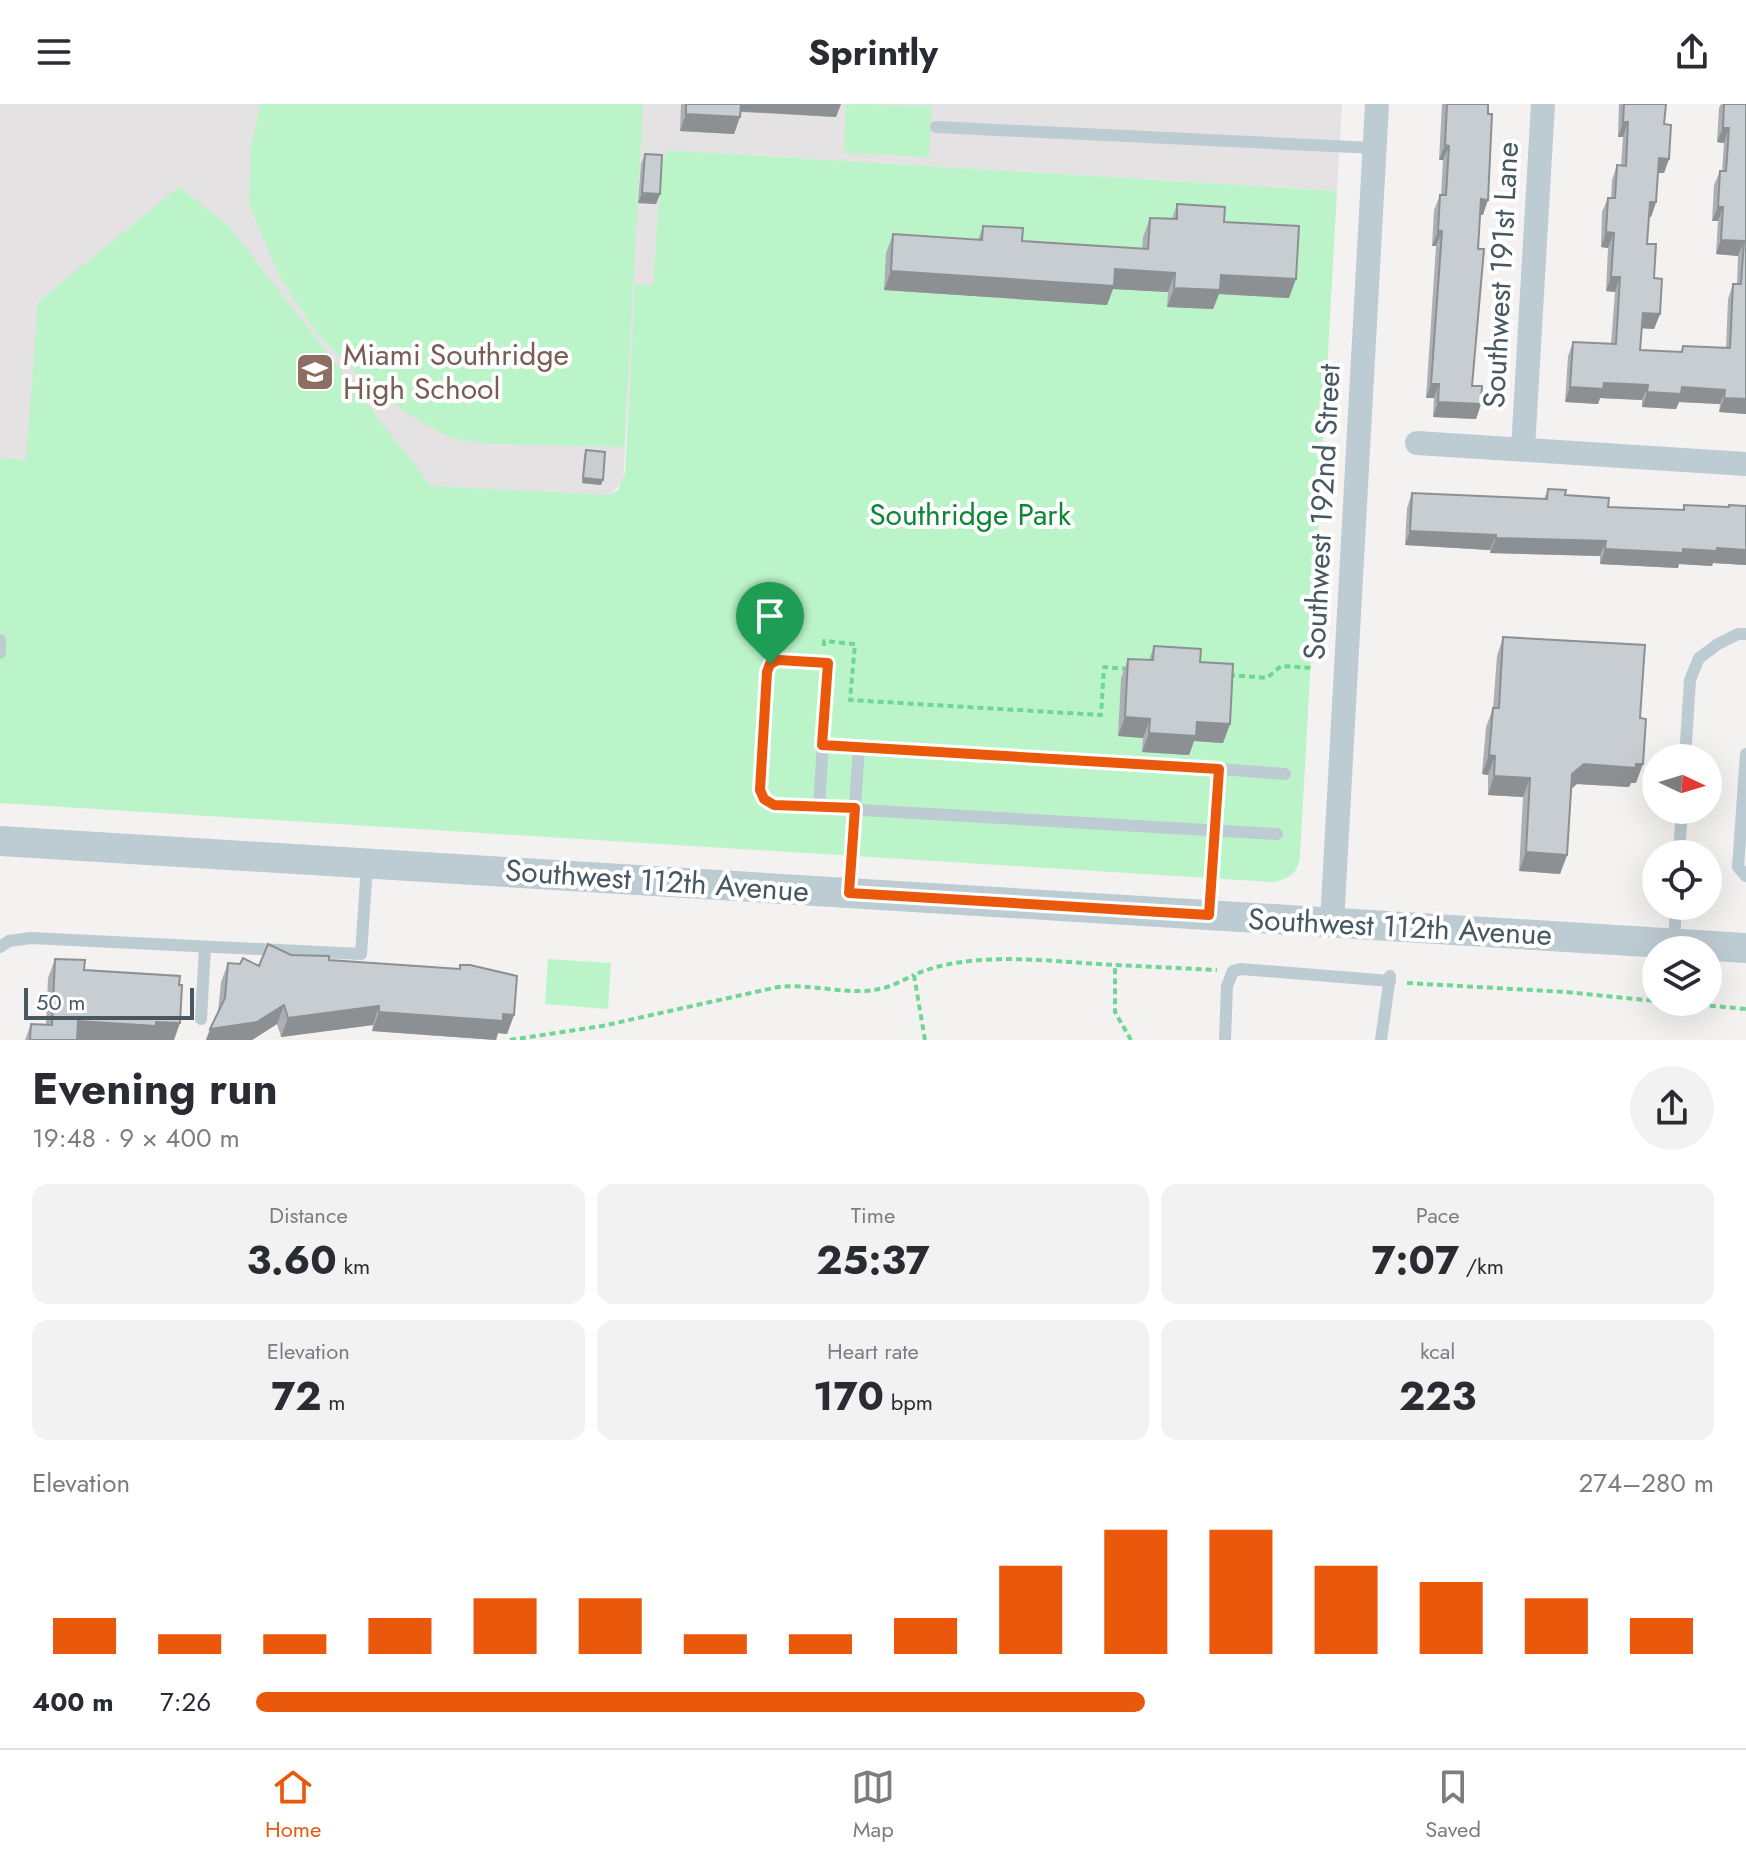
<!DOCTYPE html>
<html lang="en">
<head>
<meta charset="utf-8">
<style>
	:root { --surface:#fff; --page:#f2f2f3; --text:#2b2b33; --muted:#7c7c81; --line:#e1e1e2; --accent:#ea580c }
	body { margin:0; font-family:Jost,sans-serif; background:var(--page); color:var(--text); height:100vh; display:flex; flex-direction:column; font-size:30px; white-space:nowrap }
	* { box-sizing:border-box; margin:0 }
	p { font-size:26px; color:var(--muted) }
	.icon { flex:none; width:44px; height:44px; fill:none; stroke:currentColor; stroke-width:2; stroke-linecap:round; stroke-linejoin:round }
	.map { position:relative; height:936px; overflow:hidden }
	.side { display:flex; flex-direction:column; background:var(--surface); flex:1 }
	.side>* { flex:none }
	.needle { width:52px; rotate:94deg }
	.controls { position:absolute; left:1642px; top:640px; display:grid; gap:16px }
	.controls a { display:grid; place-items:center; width:80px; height:80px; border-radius:50%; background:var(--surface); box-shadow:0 8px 32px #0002; font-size:40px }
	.scale { position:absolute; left:24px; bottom:20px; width:170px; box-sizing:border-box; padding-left:8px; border:4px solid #475861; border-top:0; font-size:22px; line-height:28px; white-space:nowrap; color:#475861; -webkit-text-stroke:6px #fff; paint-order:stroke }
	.pin { position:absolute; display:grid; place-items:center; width:68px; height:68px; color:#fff; margin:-82px -34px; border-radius:50% 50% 50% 0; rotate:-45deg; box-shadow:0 0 8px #0007 }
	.pin .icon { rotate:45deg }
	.round { display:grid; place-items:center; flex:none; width:84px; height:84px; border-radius:42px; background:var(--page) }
	.overview { display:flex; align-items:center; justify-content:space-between; height:136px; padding:0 32px }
	h1 { font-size:44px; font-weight:700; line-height:60px }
	.metrics { display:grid; grid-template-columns:repeat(3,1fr); gap:12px; height:136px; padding:8px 32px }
	.metrics div { display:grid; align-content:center; border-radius:16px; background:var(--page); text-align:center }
	.metrics b { font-size:40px; font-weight:700 }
	.metrics small { font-size:22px; font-weight:400 }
	.metrics p { font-size:22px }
	.chart { height:224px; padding:16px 32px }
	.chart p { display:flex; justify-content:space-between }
	.chart svg { width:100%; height:144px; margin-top:8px; stroke:var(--accent); stroke-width:6 }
	ul { padding:0 32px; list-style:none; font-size:26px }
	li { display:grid; grid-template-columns:128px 96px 1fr; align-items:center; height:60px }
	li i { height:20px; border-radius:10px; background:var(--accent) }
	header { display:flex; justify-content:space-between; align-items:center; height:104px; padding:0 32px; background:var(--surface); font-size:36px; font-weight:700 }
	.tab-bar { display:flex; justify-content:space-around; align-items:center; height:112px; border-top:2px solid var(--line); background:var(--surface); font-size:22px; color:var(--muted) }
	.tab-bar a { display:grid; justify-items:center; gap:4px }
	.tab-bar .selected { color:var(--accent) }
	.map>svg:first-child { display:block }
</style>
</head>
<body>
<header><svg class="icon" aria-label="menu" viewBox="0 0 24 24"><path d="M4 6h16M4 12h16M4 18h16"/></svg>Sprintly<svg class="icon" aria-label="share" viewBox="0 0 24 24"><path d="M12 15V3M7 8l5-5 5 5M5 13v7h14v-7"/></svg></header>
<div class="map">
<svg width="1746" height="936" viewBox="0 0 1746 936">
	<rect width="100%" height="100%" fill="#f4f1f1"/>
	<path fill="#e5e2e3" d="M0,0H1342L1337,87L668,46L661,60L653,182L636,180L623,377L610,391L598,393L0,354Z"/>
	<g fill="#bcf4ca">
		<path d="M260,0H643L624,343L494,340L453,335L408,310L362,275L317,229L280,174L249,100L251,44Z"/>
		<path d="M846,0L932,2L929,53L844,49Z"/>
		<path d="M668,46L1337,87L1300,752C1298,769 1290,775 1273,778L0,699V354L26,356L38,198L179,83L228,121L431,382L610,391L618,386L625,369L635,180L653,181L661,60Z"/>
		<path d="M548,855L611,859L608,905L545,900Z"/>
	</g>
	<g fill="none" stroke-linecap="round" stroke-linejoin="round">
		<g stroke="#70d695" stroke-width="4" stroke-dasharray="6 4" stroke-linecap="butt">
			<path d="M824,542V537L855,540L850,596L1101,611L1104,563L1128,565"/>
			<path d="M1229,571L1267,574L1281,562L1314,564"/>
			<path d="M1407,879L1566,888L1656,897"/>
			<path d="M1670,898L1746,905"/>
			<path d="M510,936L602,922L778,883C812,879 847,892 879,885C891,883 903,876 914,871"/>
			<path d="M925,936L914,871C972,845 1053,858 1115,861"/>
			<path d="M1131,936L1115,908V861L1217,866"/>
		</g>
		<g stroke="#bdcbd2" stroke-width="12">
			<path d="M936,23L1374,44"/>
			<path d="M0,536V549"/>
			<path d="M822,641L859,643"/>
			<path d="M1746,650L1738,763L1746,772"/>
			<path d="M1685,654L1690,576L1699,554L1718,540L1738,530H1746"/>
			<path d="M1219,665L1285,670"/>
			<path d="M819,703L828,559L778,556L770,560L767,568L760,686L764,695L774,701L1277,730"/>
			<path d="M1679,750L1682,706"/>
			<path d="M849,789L859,643L1219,665L1209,811"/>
			<path d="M1674,839L1676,802"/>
			<path d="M0,843L9,837L31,834L361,850L367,761"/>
			<path d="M201,915L205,843"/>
			<path d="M1225,936L1227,882L1233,867L1241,865L1390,877"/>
			<path d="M1381,936L1390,872"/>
		</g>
		<g stroke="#bdcbd2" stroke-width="24">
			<path d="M1417,339L1746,360"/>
			<path d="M1523,345L1543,0"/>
			<path d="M1332,819L1377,0"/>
		</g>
		<path stroke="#bdcbd2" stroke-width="30" d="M0,737L1746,844"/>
	</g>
	<g fill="#acb0b5">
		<path d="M681,0H841L836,13L741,8L734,30L680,27Z"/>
		<path d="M1442,0H1488L1483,111L1480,110L1472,282L1481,300L1476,315L1433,313L1434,294H1426L1436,142H1432L1434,106L1440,91H1441L1443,56H1439Z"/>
		<path d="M1619,0H1666L1664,20L1669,55L1664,69H1658L1656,98L1651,113H1649L1647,140L1660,210L1654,225L1642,224L1640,246L1681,248L1683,242L1726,244L1728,195L1733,180H1737L1738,152L1716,150L1718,117H1712L1714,81L1720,67H1722L1724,39L1717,38L1719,4L1721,0H1746V310L1719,308L1720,300L1679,298L1676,305L1642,303V296L1600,294L1598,300L1565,298L1568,252L1573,238L1611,240L1615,188L1606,187L1608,144L1601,143L1602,108L1608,94H1611L1612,76L1617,61L1621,62L1623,33H1618Z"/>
		<path d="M645,50L660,90L656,100L638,99L641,60Z"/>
		<path d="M1177,100L1224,118L1289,194L1219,190L1213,205L1167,203L1168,188L1113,185L1107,201L884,186L886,149L893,130L978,136L983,122L1022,137L1142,145L1143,133L1150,114L1172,115Z"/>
		<path d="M586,346L601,381L582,379L584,351Z"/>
		<path d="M1548,385L1565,391L1608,403L1682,406L1684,401L1728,403L1746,402V461L1713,459L1712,462L1679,460L1678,464L1600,460V452L1490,449V446L1405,441L1407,404L1412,389L1544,395Z"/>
		<path d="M1503,533L1636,679H1631L1629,683L1577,680L1572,684L1567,751L1560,770L1519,767L1523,693L1488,691V671L1482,670L1486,623L1493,604L1497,552Z"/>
		<path d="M1154,542L1200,558L1230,620L1223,639L1194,637L1189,651L1142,648L1143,634L1118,632L1121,574L1128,555L1149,556Z"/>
		<path d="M291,851L329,856L459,865L460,861L514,911L507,930L498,929L496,936L372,927L373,921L281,933L277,920L252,936H206L218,908L221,878L228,859L259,862Z"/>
		<path d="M55,855L84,866L174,936H25L31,920L46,921L48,874Z"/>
	</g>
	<g fill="#8c9093">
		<path d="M738,0H841L836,13L735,7Z"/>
		<path d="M686,10L740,13L734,30L680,27Z"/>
		<path d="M1623,18H1628L1623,33H1618Z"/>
		<path d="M1723,24H1729L1724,39L1717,38Z"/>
		<path d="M1445,41L1449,42L1443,56H1439Z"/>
		<path d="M1659,54L1669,55L1664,69H1653Z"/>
		<path d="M642,89L660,90L656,100L638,99Z"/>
		<path d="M1481,95L1488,96L1483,111L1476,110Z"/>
		<path d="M1650,98H1656L1651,113L1644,112Z"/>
		<path d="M1718,103H1723L1718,117H1712Z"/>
		<path d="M1438,127H1442L1436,142H1432Z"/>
		<path d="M1606,128L1614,129L1608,144L1601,143Z"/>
		<path d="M1721,136L1744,137L1738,152L1716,150Z"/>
		<path d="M1115,165L1175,169L1168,188L1113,185L1107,201L884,186L891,167Z"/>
		<path d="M1221,171L1296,175L1289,194L1219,190L1213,205L1167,203L1174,184Z"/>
		<path d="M1611,173H1620L1615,188L1606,187Z"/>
		<path d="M1643,209L1660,210L1654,225L1637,224Z"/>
		<path d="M1604,279L1648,281L1642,296L1600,294L1598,300L1565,298L1570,283Z"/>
		<path d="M1431,280H1439L1434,294H1426Z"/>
		<path d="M1682,283L1725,286L1720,300L1679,298L1676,305L1642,303L1647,288Z"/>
		<path d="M1724,294L1746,295V310L1719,308Z"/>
		<path d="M1438,298L1481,300L1476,315L1433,313Z"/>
		<path d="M583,374L603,376L601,381L582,379Z"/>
		<path d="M1410,427L1496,431L1490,446L1405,441Z"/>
		<path d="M1496,434L1606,437L1600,452L1490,449Z"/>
		<path d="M1717,444L1746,446V461L1713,459L1712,462L1679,460L1678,464L1600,460L1605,445Z"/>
		<path d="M1125,613L1150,615L1143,634L1118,632Z"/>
		<path d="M1197,618L1230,620L1223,639L1194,637L1189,651L1142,648L1149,629Z"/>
		<path d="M1489,651L1495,652L1488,671L1482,670Z"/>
		<path d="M1584,660H1643L1636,679H1631L1629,683L1577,680L1566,689L1572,670Z"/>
		<path d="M1494,672L1530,674L1523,693L1488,691Z"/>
		<path d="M1526,748L1567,751L1560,770L1519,767Z"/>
		<path d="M284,901L277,920L252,936H206L210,925Z"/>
		<path d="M379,902L373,921L281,933L288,914Z"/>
		<path d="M379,908L503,910L514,911L507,930L498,929L496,936L372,927Z"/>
		<path d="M78,917L156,918L180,919L174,936H71Z"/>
	</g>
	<g fill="#c8cdd2" stroke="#8c9093" stroke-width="2">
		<path d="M686,0H741L740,13L686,10Z"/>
		<path d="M1447,0H1488V10H1492L1488,96L1481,95L1478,145H1484L1472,282H1482L1481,300L1438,298L1439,280H1431L1442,127H1438L1440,91H1446L1449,42L1445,41Z"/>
		<path d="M1624,0H1666L1664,20L1671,21L1669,55L1659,54L1656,98H1650L1647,140H1656L1654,174L1662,175L1660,210L1643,209L1640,246L1682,248L1683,242L1730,244L1733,180H1741L1744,137L1721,136L1723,103H1718L1720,67H1726L1729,24H1723L1724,0H1746V295L1724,294L1725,286L1682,283L1681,290L1647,288L1648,281L1604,279L1603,285L1570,283L1573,238L1616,240L1620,173H1611L1614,129L1606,128L1608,94H1615L1617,61L1626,62L1628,18H1623Z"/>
		<path d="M645,50L662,51L660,90L642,89Z"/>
		<path d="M1177,100L1225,103L1224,118L1299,122L1296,175L1221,171L1220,186L1174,184L1175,169L1115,165L1114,182L891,167L893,130L982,136L983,122L1023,124L1022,137L1148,145L1150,114L1177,115Z"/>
		<path d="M586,346L605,348L603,376L583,374Z"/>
		<path d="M1548,385L1566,386L1565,391L1609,394L1608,403L1684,406V401L1729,403V401L1746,402V446L1717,444V447L1683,445V449L1605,445L1606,437L1496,434V431L1410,427L1412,389L1547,395Z"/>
		<path d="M1503,533L1645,541L1640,614L1646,615L1643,660H1636V664L1584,660L1572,670L1567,751L1526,748L1530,674L1494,672L1495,652L1489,651L1493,604H1499Z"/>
		<path d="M1154,542L1201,545L1200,558L1233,560L1230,620L1197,618L1196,632L1149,629L1150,615L1125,613L1128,555L1153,556Z"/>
		<path d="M268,840L291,851L329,852V856L460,865V861H470L517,872L514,911L503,910V917L379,908V902L288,914L284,901L257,918L210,925L225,894L228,859L240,860L243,854L259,862Z"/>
		<path d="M55,855L85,856L84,866L180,872L179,881H182L180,919L156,918V922L78,917L77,936H30L31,920L52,921Z"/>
	</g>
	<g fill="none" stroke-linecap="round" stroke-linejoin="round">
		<defs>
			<path id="route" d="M778,556L828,559L822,641L1219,665L1209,811L849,789L855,704L774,701L764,695L760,686L767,568L770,560Z"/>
		</defs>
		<use href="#route" stroke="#fff" stroke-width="16"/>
		<use href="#route" stroke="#ea580c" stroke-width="10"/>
	</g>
	<defs>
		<symbol id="school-square" viewBox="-11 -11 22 22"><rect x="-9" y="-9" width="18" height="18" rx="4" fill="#8d6e63" stroke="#fff"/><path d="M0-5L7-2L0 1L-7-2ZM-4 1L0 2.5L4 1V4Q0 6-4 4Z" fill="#fff"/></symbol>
	</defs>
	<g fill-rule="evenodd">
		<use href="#school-square" x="293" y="246" width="44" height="44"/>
	</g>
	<g text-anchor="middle" stroke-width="8" stroke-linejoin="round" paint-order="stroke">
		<g font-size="30" fill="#475861" stroke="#fff">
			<text transform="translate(1501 171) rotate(-87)" y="10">Southwest 191st Lane</text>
			<text transform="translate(1322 408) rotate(-87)" y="10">Southwest 192nd Street</text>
			<text transform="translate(657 777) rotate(4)" y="10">Southwest 112th Avenue</text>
			<text transform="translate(1400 823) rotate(3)" y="10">Southwest 112th Avenue</text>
		</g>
		<g font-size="30" fill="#785e54" stroke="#fff" text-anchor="start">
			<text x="343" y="261">Miami Southridge<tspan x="343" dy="34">High School</tspan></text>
		</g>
		<g font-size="30" fill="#0e8638" stroke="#fff">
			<text x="970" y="421">Southridge Park</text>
		</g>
	</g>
</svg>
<div class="controls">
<a><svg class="needle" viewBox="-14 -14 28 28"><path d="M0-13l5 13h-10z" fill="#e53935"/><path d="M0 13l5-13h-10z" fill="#7c7c81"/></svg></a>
<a><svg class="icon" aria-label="locate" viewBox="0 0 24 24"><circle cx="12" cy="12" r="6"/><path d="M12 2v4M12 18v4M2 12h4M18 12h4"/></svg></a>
<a><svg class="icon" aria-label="layers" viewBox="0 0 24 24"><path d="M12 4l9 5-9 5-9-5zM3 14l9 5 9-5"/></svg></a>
</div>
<div class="scale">50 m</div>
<div class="pin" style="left:770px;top:560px;background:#1e9e55"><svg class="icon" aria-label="arrive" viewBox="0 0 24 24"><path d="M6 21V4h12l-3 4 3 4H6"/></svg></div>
</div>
<section class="side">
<div class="overview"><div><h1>Evening run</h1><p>19:48 · 9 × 400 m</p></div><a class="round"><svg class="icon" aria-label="share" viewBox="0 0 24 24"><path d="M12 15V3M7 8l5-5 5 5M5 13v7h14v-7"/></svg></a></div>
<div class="metrics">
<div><p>Distance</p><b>3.60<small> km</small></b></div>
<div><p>Time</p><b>25:37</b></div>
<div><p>Pace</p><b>7:07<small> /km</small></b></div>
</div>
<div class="metrics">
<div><p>Elevation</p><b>72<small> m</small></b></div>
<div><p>Heart rate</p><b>170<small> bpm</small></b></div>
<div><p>kcal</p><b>223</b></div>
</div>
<div class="chart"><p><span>Elevation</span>274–280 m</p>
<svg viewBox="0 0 160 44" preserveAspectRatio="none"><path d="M5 44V33M15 44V38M25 44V38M35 44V33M45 44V27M55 44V27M65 44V38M75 44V38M85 44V33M95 44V17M105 44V6M115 44V6M125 44V17M135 44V22M145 44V27M155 44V33"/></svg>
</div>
<ul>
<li><b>400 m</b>7:26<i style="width:61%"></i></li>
</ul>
</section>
<nav class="tab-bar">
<a class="selected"><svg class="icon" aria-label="home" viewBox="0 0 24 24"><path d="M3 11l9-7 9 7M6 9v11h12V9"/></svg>Home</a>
<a><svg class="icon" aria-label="map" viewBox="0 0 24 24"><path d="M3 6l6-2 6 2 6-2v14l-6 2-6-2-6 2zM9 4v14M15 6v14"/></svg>Map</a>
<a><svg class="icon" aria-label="saved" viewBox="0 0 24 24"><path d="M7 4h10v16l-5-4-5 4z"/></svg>Saved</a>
</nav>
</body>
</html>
